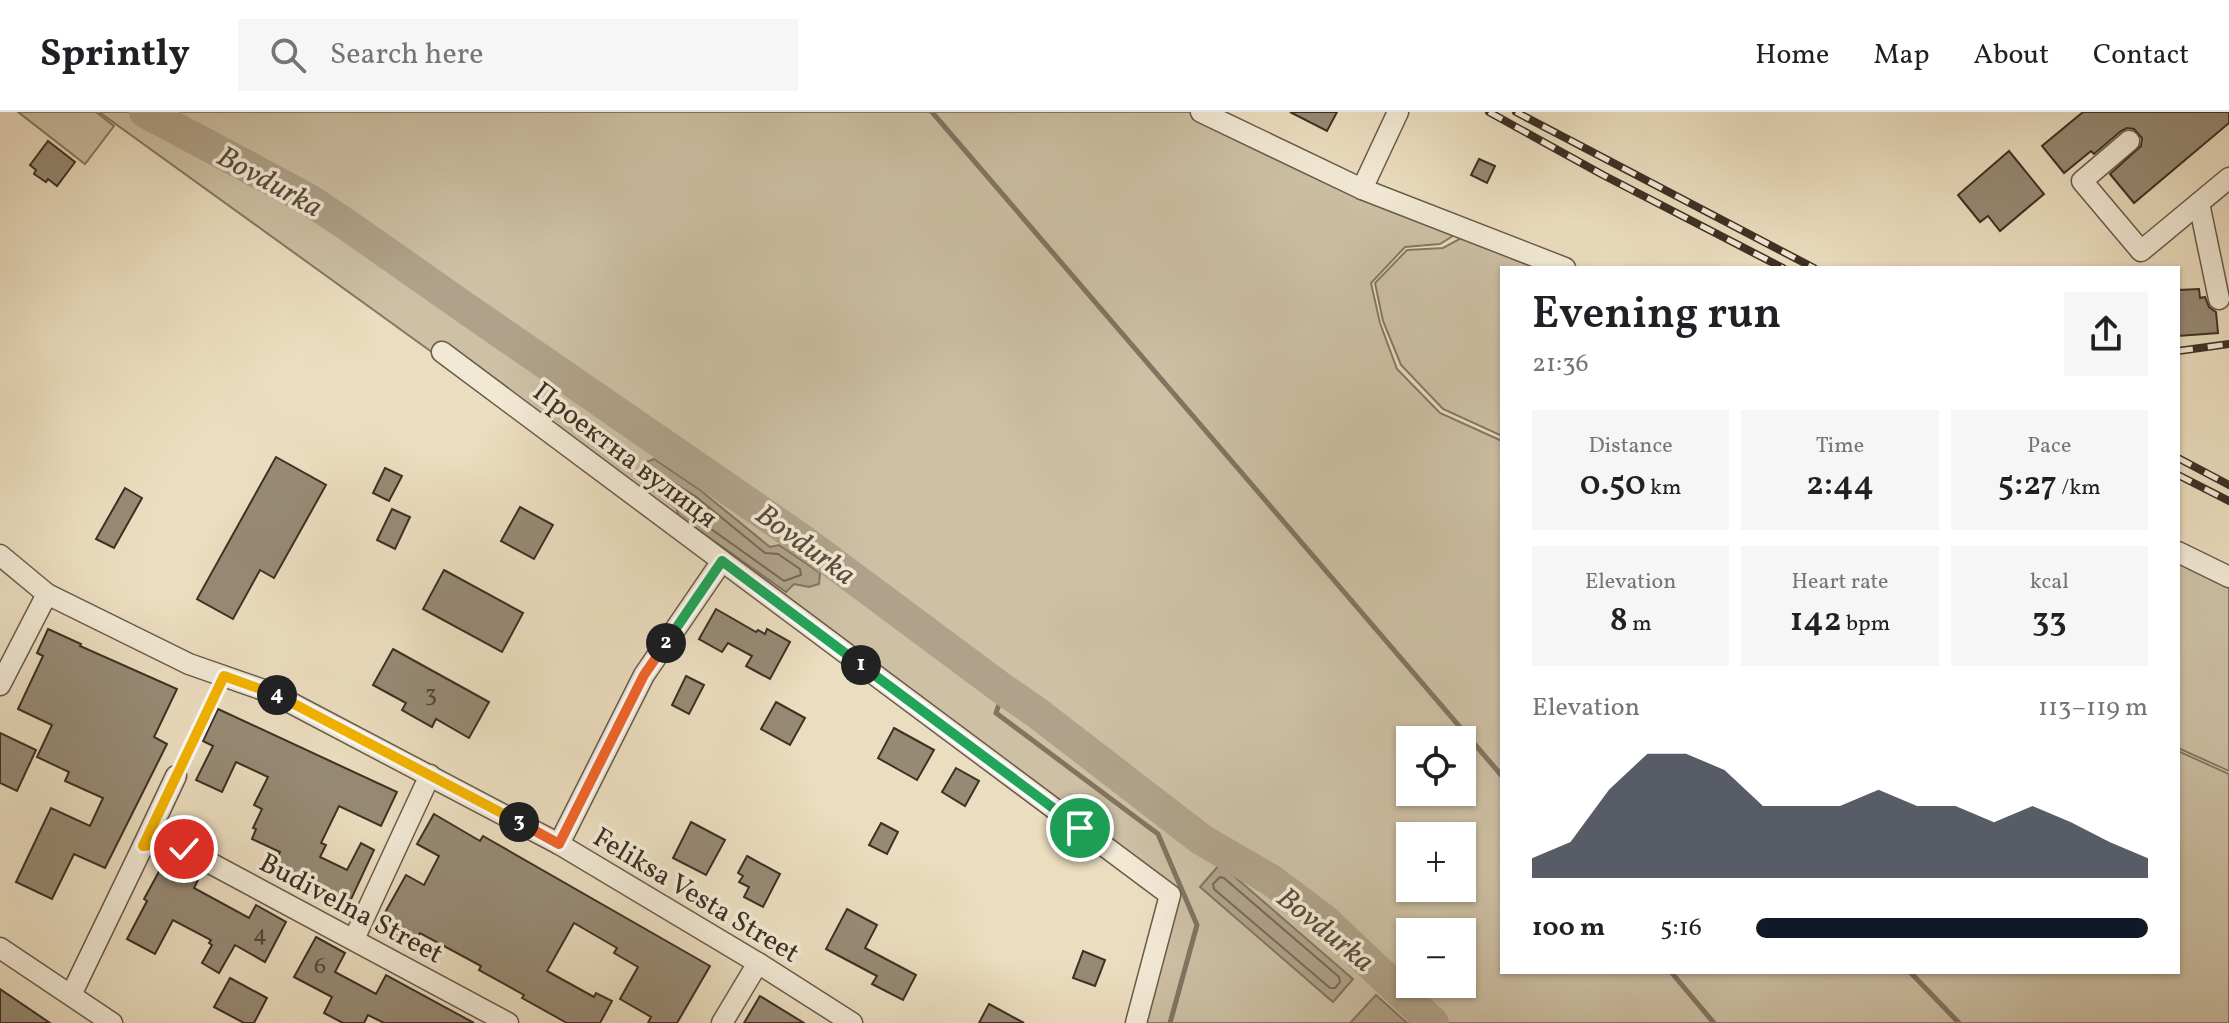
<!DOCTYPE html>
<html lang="en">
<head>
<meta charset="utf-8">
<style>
	:root { --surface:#fff; --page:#f6f6f6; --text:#202124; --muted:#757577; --line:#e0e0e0; --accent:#111827 }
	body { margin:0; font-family:Vollkorn,serif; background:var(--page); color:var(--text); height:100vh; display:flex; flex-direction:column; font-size:30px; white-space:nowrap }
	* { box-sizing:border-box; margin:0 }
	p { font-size:26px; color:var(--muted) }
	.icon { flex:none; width:44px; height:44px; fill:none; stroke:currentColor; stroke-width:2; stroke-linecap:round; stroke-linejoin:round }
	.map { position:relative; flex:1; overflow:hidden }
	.details { position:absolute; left:1500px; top:154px; width:680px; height:708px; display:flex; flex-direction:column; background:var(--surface); border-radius:0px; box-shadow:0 2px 6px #0004 }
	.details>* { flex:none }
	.tools { position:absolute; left:1396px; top:614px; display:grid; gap:16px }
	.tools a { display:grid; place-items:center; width:80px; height:80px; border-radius:0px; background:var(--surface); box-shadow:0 2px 6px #0004; font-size:40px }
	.pin { position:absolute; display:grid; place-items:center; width:68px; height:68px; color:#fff; margin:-34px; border:4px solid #fff; border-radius:50%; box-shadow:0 2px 8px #0007 }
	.km { position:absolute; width:40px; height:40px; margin:-20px; border-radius:50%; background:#222; color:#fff; font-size:22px; line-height:40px; text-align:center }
	.round { display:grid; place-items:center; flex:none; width:84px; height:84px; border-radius:0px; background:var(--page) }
	.summary { display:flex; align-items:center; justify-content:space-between; height:136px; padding:0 32px }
	h1 { font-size:44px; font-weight:600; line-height:60px }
	.figures { display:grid; grid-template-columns:repeat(3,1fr); gap:12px; height:136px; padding:8px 32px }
	.figures div { display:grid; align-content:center; border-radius:0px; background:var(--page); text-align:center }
	.figures b { font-size:34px; font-weight:600 }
	.figures small { font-size:22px; font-weight:400 }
	.figures p { font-size:22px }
	.chart { height:224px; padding:16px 32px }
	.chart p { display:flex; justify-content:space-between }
	.chart svg { width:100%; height:144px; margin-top:8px; fill:var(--accent); opacity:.7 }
	ul { padding:0 32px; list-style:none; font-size:26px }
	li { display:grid; grid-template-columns:128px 96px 1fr; align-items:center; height:60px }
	li i { height:20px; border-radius:10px; background:var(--accent) }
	header { display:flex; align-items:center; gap:48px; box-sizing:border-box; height:112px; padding:0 40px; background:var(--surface); border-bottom:2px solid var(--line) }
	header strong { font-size:38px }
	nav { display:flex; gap:44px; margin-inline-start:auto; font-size:28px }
	.search { width:560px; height:72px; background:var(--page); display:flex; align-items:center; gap:20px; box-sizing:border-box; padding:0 28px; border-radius:0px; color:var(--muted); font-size:30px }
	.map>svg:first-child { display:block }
</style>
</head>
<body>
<header>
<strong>Sprintly</strong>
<div class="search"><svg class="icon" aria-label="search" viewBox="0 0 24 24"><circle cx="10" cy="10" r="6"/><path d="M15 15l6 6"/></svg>Search here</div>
<nav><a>Home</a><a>Map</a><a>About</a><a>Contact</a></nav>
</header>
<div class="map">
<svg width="2229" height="911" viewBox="0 0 2229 911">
	<rect width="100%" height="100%" fill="#ebddbf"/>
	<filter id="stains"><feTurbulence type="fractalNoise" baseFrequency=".0025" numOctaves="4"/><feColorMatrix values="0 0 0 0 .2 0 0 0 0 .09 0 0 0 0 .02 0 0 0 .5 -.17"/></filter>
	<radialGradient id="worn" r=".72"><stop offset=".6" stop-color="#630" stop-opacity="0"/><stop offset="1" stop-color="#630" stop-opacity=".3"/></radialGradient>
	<g fill="#cdc0a5" stroke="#857864" stroke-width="2" fill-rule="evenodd">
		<path d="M18,0H96L114,14L85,52Z"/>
		<path d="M99,0H1190L1226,20L1456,122L1440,132L1405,135L1371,171L1380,211L1397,257L1440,301L1502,329V860H2178V639L2229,662V911H1140L1173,780L443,230L436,243ZM1410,628H1462V680H1410ZM1410,724H1462V776H1410ZM1410,820H1462V872H1410Z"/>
		<path d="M1463,125L1547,156H1502V324L1443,297L1401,253L1383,209L1375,171L1407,138L1443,136Z"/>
		<path d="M2178,446L2229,472V659L2178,636Z"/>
	</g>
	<g fill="#b0a28a" stroke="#827461" stroke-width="2">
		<path d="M654,347L700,378L770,435L779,433L820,461L819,472L809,475L794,472L786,480L679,404L676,396L646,372L644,351Z"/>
		<path d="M1220,752L1353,867L1333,890L1200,775Z"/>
		<path d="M1376,883L1407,911H1350Z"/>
	</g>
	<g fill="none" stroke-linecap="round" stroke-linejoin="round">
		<g stroke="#766957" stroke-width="2">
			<path d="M656,360L695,384L765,441L778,442L800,457L801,463L784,469L686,399L681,390L654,368L653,363Z"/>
			<path d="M1220,765L1224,766L1339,865L1340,870L1335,876H1330L1214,777L1213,772Z"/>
		</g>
		<g stroke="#827461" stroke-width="5">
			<path d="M932,0L1502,664"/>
			<path d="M1004,578L996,601L1158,722L1197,813L1170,911"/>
			<path d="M1671,860L1714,911"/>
			<path d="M1910,860L1959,911"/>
		</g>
		<path stroke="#b0a28a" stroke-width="32" d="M145,0L308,87L350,115L461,193L805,430L1004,578L1036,600L1202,728L1271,768L1323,807L1433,911"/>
	</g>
	<g fill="#978a75" stroke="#3d3024" stroke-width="2">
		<path d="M1290,0H1337L1327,19Z"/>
		<path d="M2083,0H2229V11L2134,91L2110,62L2141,34L2142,26L2134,17L2127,16L2121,19L2094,42L2091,39L2064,61L2042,34Z"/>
		<path d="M48,29L75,50L57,74L48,67L46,70L34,62L36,58L30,53Z"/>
		<path d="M2009,39L2044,82L2000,119L1988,104L1980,110L1958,83Z"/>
		<path d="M1479,47L1495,54L1487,71L1471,63Z"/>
		<path d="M2199,177L2200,186L2205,185L2209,195L2216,200L2218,221L2178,224V178Z"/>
		<path d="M276,345L326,373L274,466L260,458L233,507L197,487Z"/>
		<path d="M385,356L402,364L389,389L373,381Z"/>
		<path d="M125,376L142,386L114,436L96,427Z"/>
		<path d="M520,395L553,413L534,447L501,429Z"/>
		<path d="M392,397L410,405L395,437L377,428Z"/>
		<path d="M444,458L523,501L502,540L423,497Z"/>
		<path d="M716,497L756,520L758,518L765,522L767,517L790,530L770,567L746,554L752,544L728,531L722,540L699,527Z"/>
		<path d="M48,517L81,532L80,534L177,577L154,625L167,632L105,756L74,742L52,787L16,770L51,696L90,714L103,686L65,669L69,660L37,645L52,613L18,597L43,544L37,541Z"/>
		<path d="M393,537L489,590L469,626L436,607L432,615L402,598L406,591L373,573Z"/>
		<path d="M686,564L704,573L689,602L672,593Z"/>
		<path d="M776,590L805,606L790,633L761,617Z"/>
		<path d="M218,597L397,680L381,714L339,694L321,731L326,733L320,745L347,758L361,731L374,738L347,796L278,763L281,755L274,752L280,740L252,727L256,717L253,716L262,697L254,693L268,665L236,650L222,680L196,668L213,634L203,629Z"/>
		<path d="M894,616L934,638L917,668L878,646Z"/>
		<path d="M0,621L36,638L17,679L0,671Z"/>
		<path d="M956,656L979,669L965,694L942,680Z"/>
		<path d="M434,702L480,729L483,724L710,854L677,911H648L651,905L620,887L638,855L614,841L617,836L574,811L547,859L594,885L596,881L612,889L600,911H567L522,886L524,883L479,858L481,854L420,821L414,832L378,813L406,763L424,773L439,744L417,732Z"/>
		<path d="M691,710L725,728L706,763L673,746Z"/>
		<path d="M881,711L898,720L887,742L869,733Z"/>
		<path d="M747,744L780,762L763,795L744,785L749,775L739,770L743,764L738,761Z"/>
		<path d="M167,745L200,764L194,776L249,806L256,793L286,810L265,850L235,833L219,861L202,851L212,833L209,831L211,828L173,808L155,842L127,827L147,789L144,787Z"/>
		<path d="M847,797L877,813L865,836L916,863L903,888L872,872L877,864L826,837Z"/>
		<path d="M316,825L345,841L335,860L376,882L386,863L474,911H384L368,903L364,911H343L324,901L332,885L294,865Z"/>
		<path d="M1083,839L1105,848L1095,874L1073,866Z"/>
		<path d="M230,866L267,886L254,911H244L214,895Z"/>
		<path d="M0,877L50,911H0Z"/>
		<path d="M760,884L804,911H744Z"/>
		<path d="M989,892L1024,911H979Z"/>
	</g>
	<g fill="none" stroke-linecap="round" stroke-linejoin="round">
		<defs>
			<g id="minor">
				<path d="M1201,0L1362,77L1565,156"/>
				<path d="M2129,29L2082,69L2141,139L2229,66"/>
				<path d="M1362,77L1398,0"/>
				<path d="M2199,91L2219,187"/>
				<path d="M442,240L1170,783L1136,911"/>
				<path d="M2178,440L2229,465"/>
				<path d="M0,443L47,482L189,552L272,581L559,732L758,851L852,911"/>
				<path d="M0,573L47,482"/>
				<path d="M559,732L644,563L722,449"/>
				<path d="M143,734L176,664"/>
				<path d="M354,827L430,663"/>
				<path d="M0,836L112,911"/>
				<path d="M71,883L143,734L165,731L184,737L508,911"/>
				<path d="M722,911L758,851"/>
			</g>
		</defs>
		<use href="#minor" stroke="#685b4b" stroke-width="23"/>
		<path stroke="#3d3024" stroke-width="3" stroke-dasharray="6 4" stroke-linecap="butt" d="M184,646L215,581"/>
		<use href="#minor" stroke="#f2e9d5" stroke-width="20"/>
		<defs>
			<g id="rail">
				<path d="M1489,0L1603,63L1783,156"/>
				<path d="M1516,0L1814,156"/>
				<path d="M2178,239L2229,232"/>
				<path d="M2178,346L2229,373"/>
				<path d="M2178,363L2229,389"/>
			</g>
		</defs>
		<use href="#rail" stroke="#3d3024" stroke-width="8"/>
		<use href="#rail" stroke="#f2e9d5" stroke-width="5" stroke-dasharray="15" stroke-linecap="butt"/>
	</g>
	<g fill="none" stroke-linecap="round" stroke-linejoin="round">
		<defs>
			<path id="split-1" d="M861,553L1080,716"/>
			<path id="split-2" d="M666,531L722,449L861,553"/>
			<path id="split-3" d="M519,710L559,732L644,563L666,531"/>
			<path id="split-4" d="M277,583L519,710"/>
			<path id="split-5" d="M184,737L165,731L143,734L224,564L277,583"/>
		</defs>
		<use href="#split-1" stroke="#fff" stroke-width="16"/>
		<use href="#split-2" stroke="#fff" stroke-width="16"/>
		<use href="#split-3" stroke="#fff" stroke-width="16"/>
		<use href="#split-4" stroke="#fff" stroke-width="16"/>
		<use href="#split-5" stroke="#fff" stroke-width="16"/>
		<use href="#split-1" stroke="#22a559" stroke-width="10"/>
		<use href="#split-2" stroke="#22a559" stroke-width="10"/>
		<use href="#split-3" stroke="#f0652b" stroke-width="10"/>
		<use href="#split-4" stroke="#f5b400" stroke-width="10"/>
		<use href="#split-5" stroke="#f5b400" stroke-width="10"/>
	</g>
	<g text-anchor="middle" stroke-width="7" stroke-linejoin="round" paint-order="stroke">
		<g font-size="24" fill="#544638">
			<text x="431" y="589">3</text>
			<text x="260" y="829">4</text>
			<text x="320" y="861">6</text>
		</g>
		<g font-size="28" fill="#3d3024" stroke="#f2e9d5">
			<text transform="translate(626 342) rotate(37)" y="10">Проектна вулиця</text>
			<text transform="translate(697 782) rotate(31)" y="10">Feliksa Vesta Street</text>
			<text transform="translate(352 795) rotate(28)" y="10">Budivelna Street</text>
		</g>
		<g font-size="30" font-style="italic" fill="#5a4c3e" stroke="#f2e9d5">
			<text transform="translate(270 69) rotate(29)" y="10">Bovdurka</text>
			<text transform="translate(806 432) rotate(36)" y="10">Bovdurka</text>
			<text transform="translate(1326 817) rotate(39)" y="10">Bovdurka</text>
		</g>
	</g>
	<rect width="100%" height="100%" filter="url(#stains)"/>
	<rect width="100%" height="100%" fill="url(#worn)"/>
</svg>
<div class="tools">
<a><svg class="icon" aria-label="locate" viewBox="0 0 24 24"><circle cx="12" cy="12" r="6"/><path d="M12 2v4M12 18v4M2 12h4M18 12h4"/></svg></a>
<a>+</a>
<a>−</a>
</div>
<div class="pin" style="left:1080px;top:716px;background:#1e9e55"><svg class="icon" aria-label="arrive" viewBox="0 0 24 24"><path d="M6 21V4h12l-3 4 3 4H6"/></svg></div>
<div class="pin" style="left:184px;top:737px;background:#d93025"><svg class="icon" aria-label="check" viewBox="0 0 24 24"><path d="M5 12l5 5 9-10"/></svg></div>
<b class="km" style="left:861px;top:553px">1</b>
<b class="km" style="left:666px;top:531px">2</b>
<b class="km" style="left:519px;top:710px">3</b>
<b class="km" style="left:277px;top:583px">4</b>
<section class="details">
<div class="summary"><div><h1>Evening run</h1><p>21:36</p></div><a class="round"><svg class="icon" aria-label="share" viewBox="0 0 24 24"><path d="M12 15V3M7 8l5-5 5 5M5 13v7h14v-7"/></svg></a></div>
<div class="figures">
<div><p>Distance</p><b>0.50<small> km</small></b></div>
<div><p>Time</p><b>2:44</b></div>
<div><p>Pace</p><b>5:27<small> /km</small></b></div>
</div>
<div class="figures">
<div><p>Elevation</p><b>8<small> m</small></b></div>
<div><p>Heart rate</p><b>142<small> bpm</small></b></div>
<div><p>kcal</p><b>33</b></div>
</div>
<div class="chart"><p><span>Elevation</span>113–119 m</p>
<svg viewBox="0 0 160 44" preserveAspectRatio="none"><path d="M0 44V38L10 33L20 17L30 6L40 6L50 11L60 22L70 22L80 22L90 17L100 22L110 22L120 27L130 22L140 27L150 33L160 38V44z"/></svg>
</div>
<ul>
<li><b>100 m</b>5:16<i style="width:100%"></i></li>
</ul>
</section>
</div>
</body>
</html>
